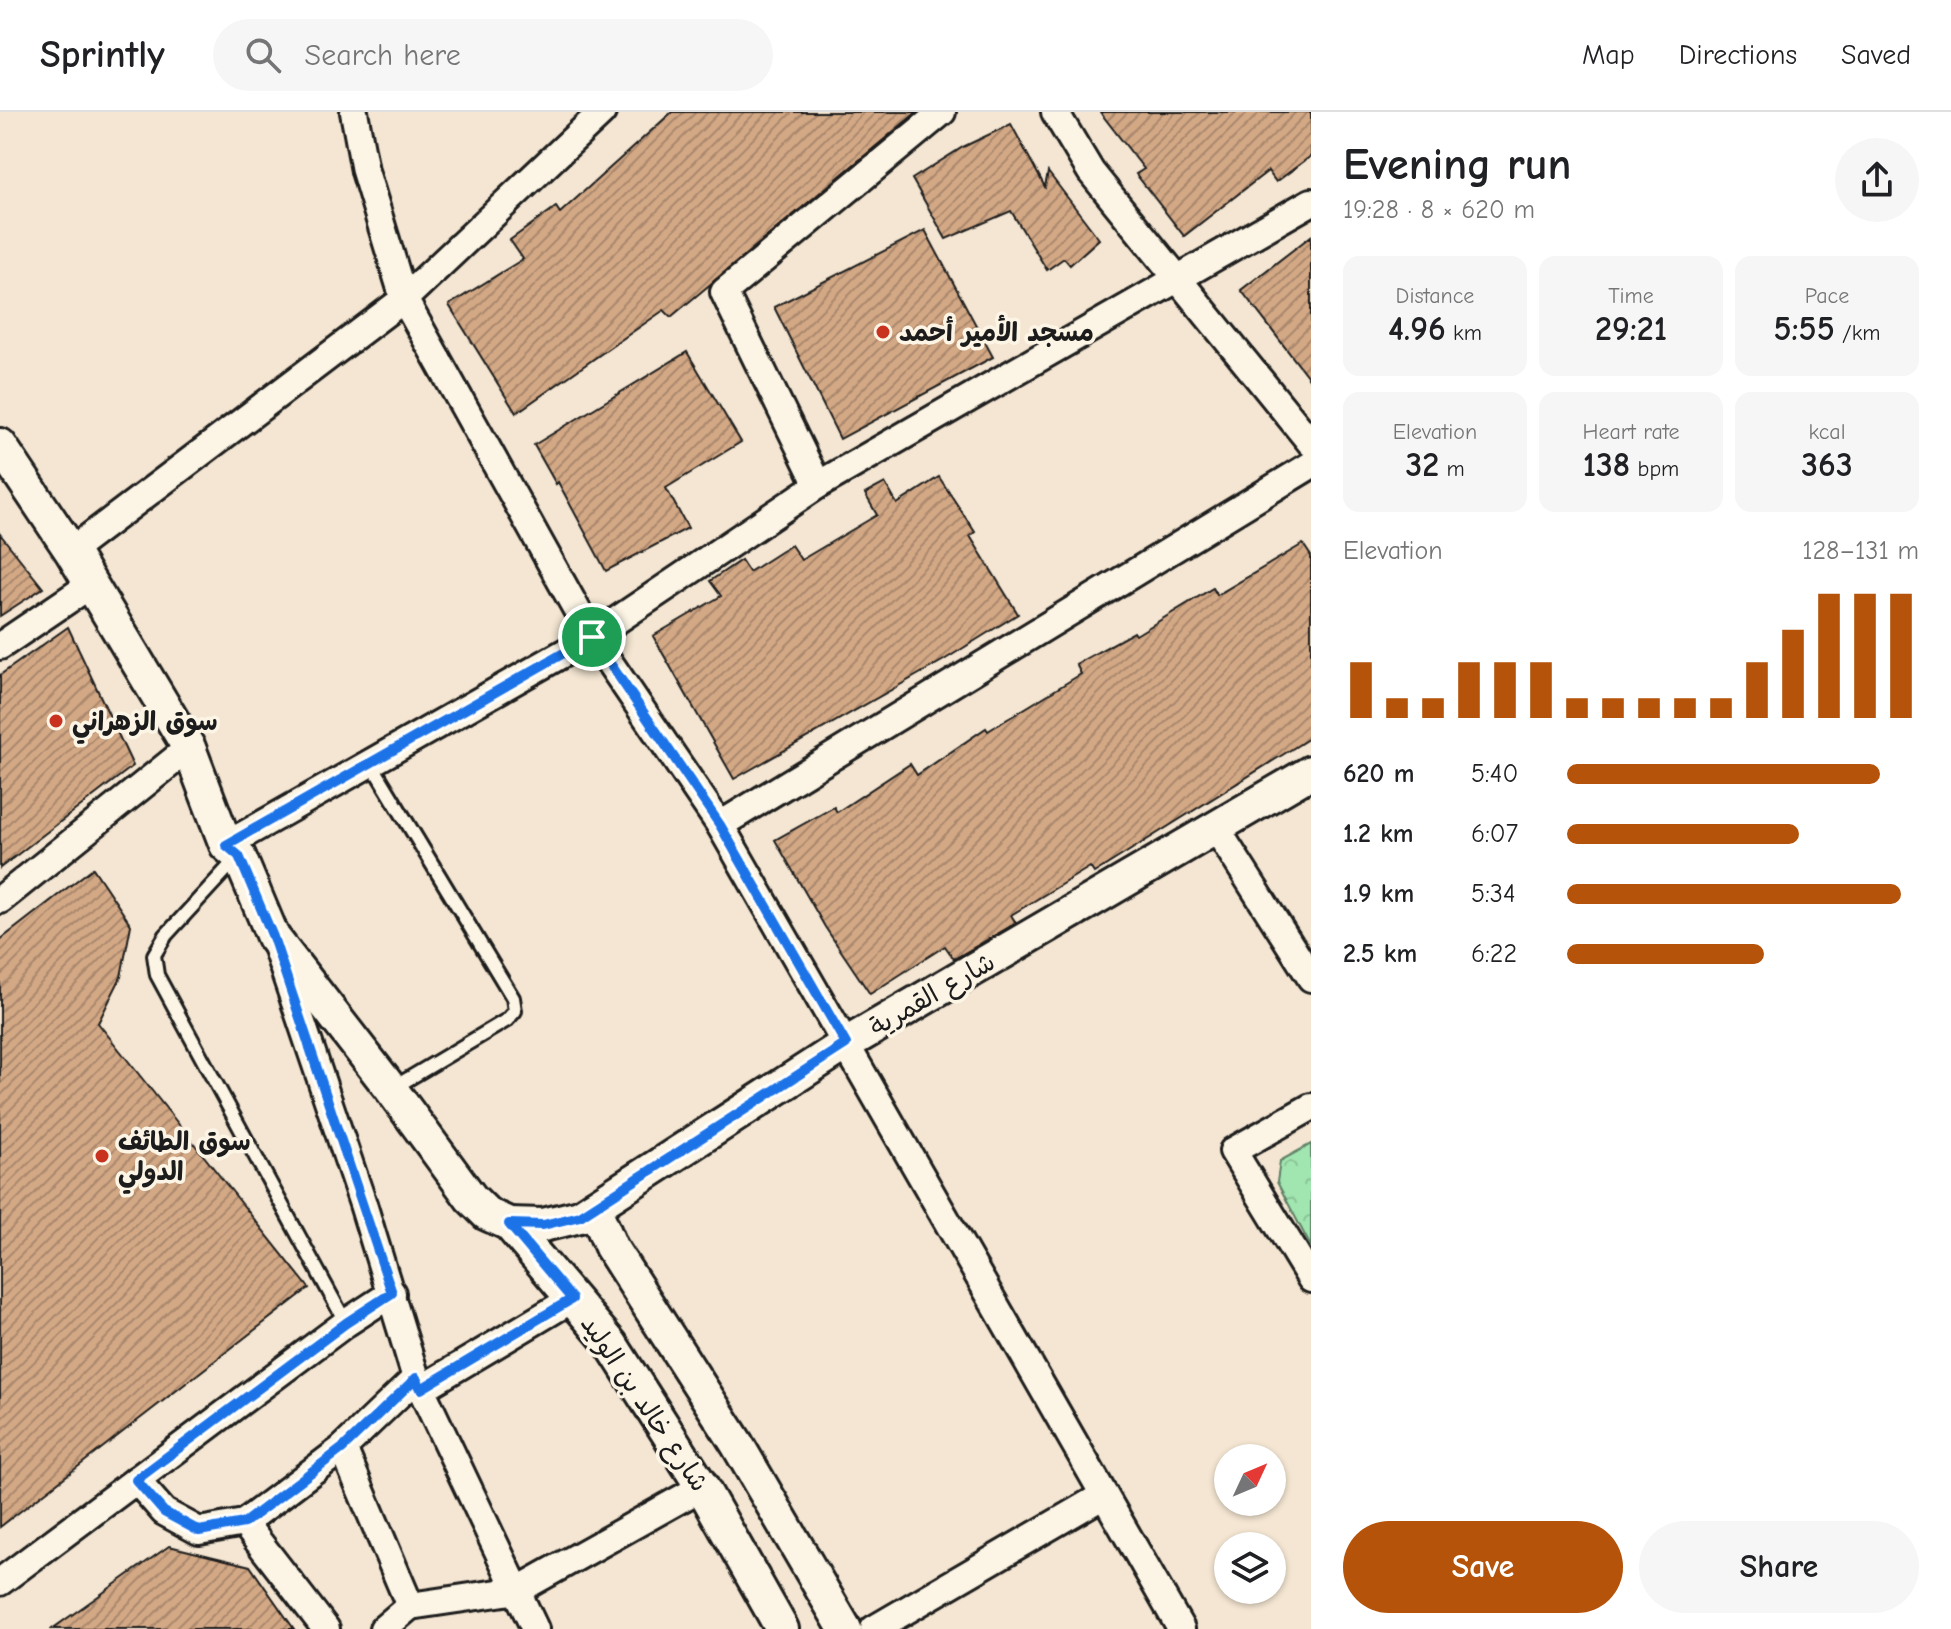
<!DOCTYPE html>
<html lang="en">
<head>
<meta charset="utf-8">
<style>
	:root { --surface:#fff; --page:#f6f6f6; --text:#202124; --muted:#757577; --line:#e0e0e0; --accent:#b45309 }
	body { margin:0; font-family:"Comic Neue","Playpen Sans Arabic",sans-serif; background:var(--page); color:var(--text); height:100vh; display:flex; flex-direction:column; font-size:30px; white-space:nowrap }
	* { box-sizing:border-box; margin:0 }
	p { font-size:26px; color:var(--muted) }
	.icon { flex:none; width:44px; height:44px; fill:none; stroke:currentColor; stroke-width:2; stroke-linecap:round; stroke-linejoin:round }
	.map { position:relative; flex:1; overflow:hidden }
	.details { display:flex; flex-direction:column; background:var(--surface); width:640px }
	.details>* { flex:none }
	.needle { width:52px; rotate:46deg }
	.controls { position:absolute; left:1214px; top:1332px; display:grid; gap:16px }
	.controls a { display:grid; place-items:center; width:72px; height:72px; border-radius:50%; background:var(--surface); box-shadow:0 2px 6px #0004; font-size:40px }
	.pin { position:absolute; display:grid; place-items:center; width:68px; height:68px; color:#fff; margin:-34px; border:4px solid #fff; border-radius:50%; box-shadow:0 2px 8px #0007 }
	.round { display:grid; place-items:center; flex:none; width:84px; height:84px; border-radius:42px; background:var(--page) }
	.head { display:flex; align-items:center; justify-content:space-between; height:136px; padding:0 32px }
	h1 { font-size:44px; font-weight:700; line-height:60px }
	.metrics { display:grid; grid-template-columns:repeat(3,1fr); gap:12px; height:136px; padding:8px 32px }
	.metrics div { display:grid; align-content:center; border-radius:16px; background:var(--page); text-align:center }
	.metrics b { font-size:34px; font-weight:700 }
	.metrics small { font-size:22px; font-weight:400 }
	.metrics p { font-size:22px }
	.chart { height:224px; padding:16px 32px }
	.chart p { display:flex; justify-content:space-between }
	.chart svg { width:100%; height:144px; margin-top:8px; stroke:var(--accent); stroke-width:6 }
	.cta { display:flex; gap:16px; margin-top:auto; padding:16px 32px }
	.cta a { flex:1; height:92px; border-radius:48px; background:var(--accent); color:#fff; font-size:32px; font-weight:700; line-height:92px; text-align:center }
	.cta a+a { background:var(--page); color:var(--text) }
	ul { padding:0 32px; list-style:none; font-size:26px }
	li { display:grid; grid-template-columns:128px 96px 1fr; align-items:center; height:60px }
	li i { height:20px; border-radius:10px; background:var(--accent) }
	header { display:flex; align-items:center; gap:48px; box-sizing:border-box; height:112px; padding:0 40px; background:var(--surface); border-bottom:2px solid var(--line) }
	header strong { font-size:38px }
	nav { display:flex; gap:44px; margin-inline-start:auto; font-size:28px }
	.search { width:560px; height:72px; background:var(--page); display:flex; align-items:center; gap:20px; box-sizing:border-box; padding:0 28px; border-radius:44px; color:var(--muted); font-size:30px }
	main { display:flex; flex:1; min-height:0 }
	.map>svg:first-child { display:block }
</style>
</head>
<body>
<header>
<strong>Sprintly</strong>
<div class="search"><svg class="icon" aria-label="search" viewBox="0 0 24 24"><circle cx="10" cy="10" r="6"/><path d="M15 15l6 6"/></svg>Search here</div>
<nav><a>Map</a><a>Directions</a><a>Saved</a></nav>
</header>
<main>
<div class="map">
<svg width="1311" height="1517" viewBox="0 0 1311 1517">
	<defs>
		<pattern id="park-crowns" width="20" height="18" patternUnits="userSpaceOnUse" patternTransform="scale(2)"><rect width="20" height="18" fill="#a1e5b0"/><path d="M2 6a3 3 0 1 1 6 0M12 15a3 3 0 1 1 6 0" fill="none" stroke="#8ac497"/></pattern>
		<pattern id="building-hatch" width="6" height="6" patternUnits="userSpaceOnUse" patternTransform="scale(2)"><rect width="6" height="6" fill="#d3a885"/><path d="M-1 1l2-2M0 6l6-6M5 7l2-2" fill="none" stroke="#aa886c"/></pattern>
	</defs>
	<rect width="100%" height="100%" fill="#f4e6d2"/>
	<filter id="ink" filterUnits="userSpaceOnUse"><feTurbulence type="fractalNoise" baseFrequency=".0125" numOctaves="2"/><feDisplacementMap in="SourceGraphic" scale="16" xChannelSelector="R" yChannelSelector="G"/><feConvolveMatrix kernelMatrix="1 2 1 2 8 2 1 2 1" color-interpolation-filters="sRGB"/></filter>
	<g filter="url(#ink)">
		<path fill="url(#park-crowns)" stroke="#5e8066" stroke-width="2" d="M1311,1032V1135L1277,1070L1280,1049Z"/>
		<g fill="url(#building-hatch)" stroke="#1c1c1c" stroke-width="2">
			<path d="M672,0H917L671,205L664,198L516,301L449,193L523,147L510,128L556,95L560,101Z"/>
			<path d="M1100,0H1311V44L1276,70L1268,59L1184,124L1136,62L1144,57Z"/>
			<path d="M1011,12L1045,75L1048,60L1099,127L1070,153L1064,146L1047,158L1011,99L946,127L912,67L963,35Z"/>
			<path d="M925,118L993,245L840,327L774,195Z"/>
			<path d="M1311,124V269L1241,178Z"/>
			<path d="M687,240L741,330L666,376L688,416L606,459L558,370L556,372L534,333Z"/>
			<path d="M939,365L975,420L970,424L1018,502L944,548L734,667L653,524L721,484L710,469L741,448L749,460L791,433L801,448L877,403L865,382L885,371L897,392Z"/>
			<path d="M0,422L43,476L0,504Z"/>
			<path d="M1303,432L1311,444V625L1094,761L1090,755L1011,803L1016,811L954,847L945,834L870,882L825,815L775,728L834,695L837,700L910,652L917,663L986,616L988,619L1081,562L1076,552L1134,520L1136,523L1213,476L1217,483Z"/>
			<path d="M68,515L133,654L0,756V563Z"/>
			<path d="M93,756L131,813L121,865L98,911L309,1176L0,1415V828Z"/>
			<path d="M169,1434L250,1454L294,1517H52Z"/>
		</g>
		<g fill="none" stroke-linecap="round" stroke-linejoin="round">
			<defs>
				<g id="service">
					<path d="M371,651L513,886L515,899L507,908L393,976"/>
					<path d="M237,746L166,823L154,843L157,863L346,1211"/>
				</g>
				<g id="minor">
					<path d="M354,0L365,59L404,187L592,525L720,713L1181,1517"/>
					<path d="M1055,0L1091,60L1311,331"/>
					<path d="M818,373L724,180L942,0"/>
					<path d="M71,439L404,187L602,0"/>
					<path d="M0,534L90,473"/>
					<path d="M720,713L1311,353"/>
					<path d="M1216,716L1311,866"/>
					<path d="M226,733L592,525L818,373L1311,90"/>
					<path d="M0,788L189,636"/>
					<path d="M277,837L363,1092L416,1266L535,1517"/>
					<path d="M1311,995L1233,1039L1311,1167"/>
					<path d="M416,1266L343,1336L410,1494L518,1478L702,1375"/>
					<path d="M421,1277L572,1187"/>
					<path d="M136,1368L164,1400L199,1419L244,1411"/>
					<path d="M0,1470L346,1211L392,1181"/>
					<path d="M326,1517L244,1411L343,1336"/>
					<path d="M383,1517L410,1494"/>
					<path d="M874,1517L1104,1383"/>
				</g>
				<g id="tertiary">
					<path d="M0,333L71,439L189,636L226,733L239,744L273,825L391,977L471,1086L487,1102L509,1112L611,1232L702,1375L782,1517"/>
					<path d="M594,1095L611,1135L737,1332L845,1517"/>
					<path d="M509,1112L543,1113L580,1104L846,932L1311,660"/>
				</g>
			</defs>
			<use href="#service" stroke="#1c1c1c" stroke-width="18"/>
			<use href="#minor" stroke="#1c1c1c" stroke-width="32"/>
			<use href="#tertiary" stroke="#1c1c1c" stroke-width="38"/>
			<use href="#service" stroke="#fcf5e5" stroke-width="12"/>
			<use href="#minor" stroke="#fcf5e5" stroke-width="26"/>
			<use href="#tertiary" stroke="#fcf5e5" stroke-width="32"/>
		</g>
	</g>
	<g fill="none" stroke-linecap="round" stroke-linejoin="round" filter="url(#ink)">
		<defs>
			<path id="route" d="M592,525L720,713L846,932L580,1104L543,1113L509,1112L572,1187L421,1277L416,1266L343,1336L244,1411L199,1419L164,1400L136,1368L346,1211L392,1181L273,825L239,744L226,733Z"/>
		</defs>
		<use href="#route" stroke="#fff" stroke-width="16"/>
		<use href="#route" stroke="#1a73e8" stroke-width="10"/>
	</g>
	<g fill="#c8321e" stroke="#fcf5e5" stroke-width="3">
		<circle cx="883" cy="220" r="8"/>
		<circle cx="56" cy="609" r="8"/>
		<circle cx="102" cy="1044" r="8"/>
	</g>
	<g text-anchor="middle" stroke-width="7" stroke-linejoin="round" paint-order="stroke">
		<g font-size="26" font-weight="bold" fill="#1c1c1c" stroke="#fcf5e5" text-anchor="start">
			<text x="899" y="229">مسجد الأمير أحمد</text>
			<text x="72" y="618">سوق الزهراني</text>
			<text x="118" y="1038">سوق الطائف<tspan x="118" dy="30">الدولي</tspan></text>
		</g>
		<g font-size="26" fill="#1c1c1c" stroke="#fcf5e5">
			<text transform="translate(932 882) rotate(-30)" y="9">شارع القمرية</text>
			<text transform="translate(645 1291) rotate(56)" y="9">شارع خالد بن الوليد</text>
		</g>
	</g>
</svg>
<div class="controls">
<a><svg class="needle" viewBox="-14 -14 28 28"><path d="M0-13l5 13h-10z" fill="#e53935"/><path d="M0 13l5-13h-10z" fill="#757577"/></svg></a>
<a><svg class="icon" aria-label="layers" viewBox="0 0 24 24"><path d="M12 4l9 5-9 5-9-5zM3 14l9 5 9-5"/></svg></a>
</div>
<div class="pin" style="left:592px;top:525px;background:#1e9e55"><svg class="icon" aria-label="arrive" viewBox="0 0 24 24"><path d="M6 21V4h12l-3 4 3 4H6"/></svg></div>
</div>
<section class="details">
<div class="head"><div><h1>Evening run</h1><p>19:28 · 8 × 620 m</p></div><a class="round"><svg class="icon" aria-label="share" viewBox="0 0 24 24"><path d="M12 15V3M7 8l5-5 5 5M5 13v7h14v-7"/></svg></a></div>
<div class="metrics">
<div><p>Distance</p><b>4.96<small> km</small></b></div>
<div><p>Time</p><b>29:21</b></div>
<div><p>Pace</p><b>5:55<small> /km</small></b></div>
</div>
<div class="metrics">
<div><p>Elevation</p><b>32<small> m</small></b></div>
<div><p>Heart rate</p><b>138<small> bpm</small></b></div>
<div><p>kcal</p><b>363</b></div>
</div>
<div class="chart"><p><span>Elevation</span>128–131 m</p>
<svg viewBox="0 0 160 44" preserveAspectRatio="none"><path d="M5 44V27M15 44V38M25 44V38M35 44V27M45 44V27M55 44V27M65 44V38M75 44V38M85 44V38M95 44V38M105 44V38M115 44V27M125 44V17M135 44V6M145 44V6M155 44V6"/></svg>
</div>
<ul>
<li><b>620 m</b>5:40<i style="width:89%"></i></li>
<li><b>1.2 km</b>6:07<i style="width:66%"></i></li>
<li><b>1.9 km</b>5:34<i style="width:95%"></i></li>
<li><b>2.5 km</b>6:22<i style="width:56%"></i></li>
</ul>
<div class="cta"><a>Save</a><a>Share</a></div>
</section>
</main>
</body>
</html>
